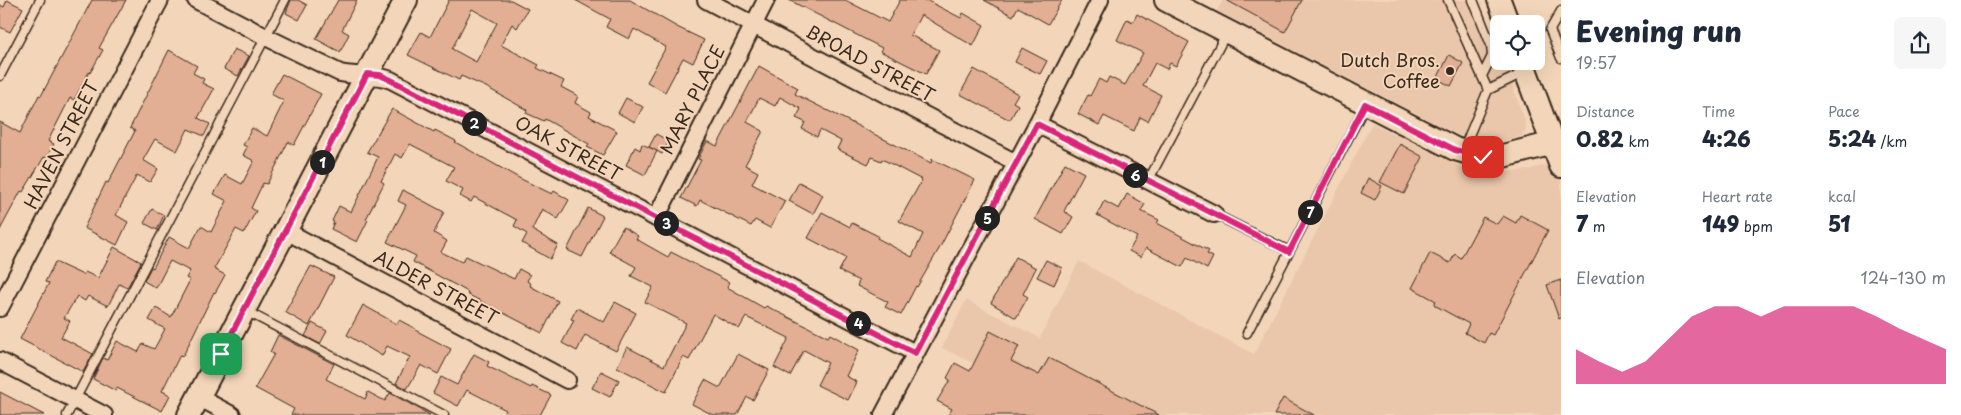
<!DOCTYPE html>
<html lang="en">
<head>
<meta charset="utf-8">
<style>
	:root { --surface:#fff; --page:#f6f6f7; --text:#1f2937; --muted:#747a83; --accent:#db2777 }
	body { margin:0; font-family:"Playpen Sans",sans-serif; background:var(--page); color:var(--text); height:100vh; display:flex; flex-direction:column; font-size:19px; white-space:nowrap }
	* { box-sizing:border-box; margin:0 }
	p { font-size:16px; color:var(--muted) }
	.icon { flex:none; width:28px; height:28px; fill:none; stroke:currentColor; stroke-width:2; stroke-linecap:round; stroke-linejoin:round }
	.map { position:relative; flex:1; overflow:hidden }
	.side { display:flex; flex-direction:column; background:var(--surface); width:400px }
	.side>* { flex:none }
	.buttons { position:absolute; left:1490px; top:15px; display:grid; gap:10px }
	.buttons a { display:grid; place-items:center; width:55px; height:55px; border-radius:8px; background:var(--surface); box-shadow:0 5px 20px #0002; font-size:25px }
	.pin { position:absolute; display:grid; place-items:center; width:42px; height:42px; color:#fff; margin:-21px; border-radius:10px; box-shadow:0 2px 8px #0006 }
	.km { position:absolute; width:25px; height:25px; margin:-12px; border-radius:50%; background:#222; color:#fff; font-size:14px; line-height:25px; text-align:center }
	.round { display:grid; place-items:center; flex:none; width:52px; height:52px; border-radius:8px; background:var(--page) }
	.overview { display:flex; align-items:center; justify-content:space-between; height:85px; padding:0 15px }
	h1 { font-size:28px; font-weight:800; line-height:38px }
	.figures { display:grid; grid-template-columns:repeat(3,1fr); gap:8px; height:85px; padding:5px 15px }
	.figures div { display:grid; align-content:center }
	.figures b { font-size:21px; font-weight:800 }
	.figures small { font-size:14px; font-weight:400 }
	.figures p { font-size:14px }
	.chart { height:140px; padding:10px 15px }
	.chart p { display:flex; justify-content:space-between }
	.chart svg { width:100%; height:90px; margin-top:5px; fill:var(--accent); opacity:.7 }
	main { display:flex; flex:1; min-height:0 }
	.map>svg:first-child { display:block }
</style>
</head>
<body>
<main>
<div class="map">
<svg width="1561" height="415" viewBox="0 0 1561 415">
	<rect width="100%" height="100%" fill="#f3d6b9"/>
	<filter id="ink" filterUnits="userSpaceOnUse"><feTurbulence type="fractalNoise" baseFrequency=".02" numOctaves="2"/><feDisplacementMap in="SourceGraphic" scale="10" xChannelSelector="R" yChannelSelector="G"/><feConvolveMatrix kernelMatrix="1 2 1 2 8 2 1 2 1" color-interpolation-filters="sRGB"/></filter>
	<g filter="url(#ink)">
		<g fill="#eac7ab">
			<path d="M1223,0H1480L1499,51V61H1503L1524,118L1526,127L1525,132L1521,136L1513,140L1498,141L1458,135L1217,11Z"/>
			<path d="M1372,123L1461,167L1487,173L1528,170L1561,160V415H980L1000,377L942,348L966,300L1040,338L1079,261L1254,354Z"/>
		</g>
		<g fill="#e2af94" stroke="#3b2a1e" fill-rule="evenodd">
			<path d="M7,0L23,8L10,32L0,27V5L4,7Z"/>
			<path d="M92,0H126L99,48L103,50L90,73L89,72L74,100L70,98L48,141L54,144L46,158L44,157L23,192L21,191L0,230V122L20,133L39,95L41,96Z"/>
			<path d="M291,0H298L307,5L299,20L286,13Z"/>
			<path d="M338,0H357L342,30L349,34L340,52L316,39Z"/>
			<path d="M449,0H511L528,9L517,28L512,24L501,45L539,65L537,68L564,81L561,87L578,96L575,103L591,112L589,116L617,131L603,155L587,147L589,144L545,119L544,121L526,113L527,110L486,87L461,76L459,80L408,55L421,32L430,37ZM472,9L497,23L476,62L452,49Z"/>
			<path d="M575,0H630L677,27L704,40L693,63L683,58L665,92L647,82L666,47L634,29L629,39L606,27L610,19Z"/>
			<path d="M789,0H845L888,22L900,0H926L961,18L963,13L984,25L973,46L921,15L910,35L939,50L926,74L880,51L882,48Z"/>
			<path d="M984,0H1062L1048,24L1018,7L1013,16Z"/>
			<path d="M1226,0H1302L1285,32Z"/>
			<path d="M1137,14L1189,42L1176,66L1170,63L1167,69L1155,63L1143,86L1161,95L1148,121L1140,117L1134,131L1104,116L1099,125L1078,114L1088,95L1090,96L1099,79L1106,83L1109,77L1125,85L1143,53L1117,40L1127,19L1133,22Z"/>
			<path d="M1022,48L1047,61L1040,74L1015,62Z"/>
			<path d="M234,49L249,56L238,76L224,69Z"/>
			<path d="M169,50L197,66L193,73L204,79L202,83L214,89L198,118L210,124L204,136L188,129L177,151L155,139L143,160L158,169L150,182L137,175L116,215L128,222L117,245L84,228L106,182L108,183L135,131L130,128Z"/>
			<path d="M1449,55L1463,63L1451,86L1437,79Z"/>
			<path d="M759,66L798,88L795,94L931,163L932,159L975,180L939,249L917,287L916,286L901,315L885,307L888,302L857,286L859,281L839,271L846,258L808,238L822,212L850,227L852,223L878,236L877,238L912,257L923,234L899,221L922,180L882,159L881,161L872,157L868,164L837,149L841,141L820,130L817,137L802,129L805,122L796,118L801,109L780,97L775,106L759,98L747,122L763,131L745,165L758,172L752,184L785,201L770,228L755,220L751,226L700,200L697,206L681,198L701,160L698,159L707,141L717,146Z"/>
			<path d="M974,69L1018,94L1013,102L1018,105L1010,120L960,94Z"/>
			<path d="M282,74L321,94L294,145L288,142L267,184L263,183L251,208L256,211L244,233L236,229L214,269L225,275L215,293L214,292L183,356L180,355L162,391L170,395L162,411L117,388L116,391L93,379L103,358L107,360L117,341L138,352L143,344L154,349L165,329L149,320L156,308L171,317L190,280L186,278L190,271L170,261L156,288L144,281L151,267L153,268L169,237L189,248L201,226L211,232L227,201L214,194L225,175L242,184L254,161L243,155L247,147L243,145L252,128L267,136L284,101L271,94Z"/>
			<path d="M626,98L643,107L635,122L618,113Z"/>
			<path d="M392,109L434,132L435,130L456,141L455,142L519,178L552,194L554,191L569,200L558,219L542,209L532,230L558,245L550,259L522,243L527,234L514,226L517,220L474,197L471,202L460,196L463,190L446,181L454,167L410,144L402,158L395,154L381,181L384,183L366,219L368,220L357,242L331,229L334,222L332,221L339,206L351,212L378,157L367,152Z"/>
			<path d="M656,134L669,141L662,154L649,147Z"/>
			<path d="M642,144L657,151L645,175L626,165L635,147L640,150Z"/>
			<path d="M1400,144L1423,157L1404,194L1380,182Z"/>
			<path d="M1065,163L1084,173L1064,211L1073,217L1063,234L1035,219Z"/>
			<path d="M1368,178L1382,186L1375,200L1361,193Z"/>
			<path d="M799,182L823,195L813,214L789,201Z"/>
			<path d="M403,190L444,212L434,233L447,241L441,252L462,262L466,256L514,279L519,269L530,275L527,281L531,284L530,286L558,301L542,333L467,294L468,292L413,262L416,256L387,242L406,205L398,201Z"/>
			<path d="M1127,194L1145,204L1141,211L1159,220L1157,223L1209,251L1207,254L1213,257L1207,269L1187,258L1182,267L1146,248L1141,257L1129,251L1137,237L1097,215L1104,201L1119,209Z"/>
			<path d="M588,208L603,216L582,257L567,250Z"/>
			<path d="M152,209L164,215L157,230L144,223Z"/>
			<path d="M1520,215L1548,230L1493,335L1489,333L1484,343L1465,333L1469,324L1436,306L1434,304L1436,301L1412,288L1430,253L1450,263L1455,254L1461,258L1483,217L1497,224L1503,216L1516,223Z"/>
			<path d="M623,227L638,236L636,239L668,257L671,252L729,282L727,287L764,308L766,306L828,337L830,334L859,350L846,376L857,382L848,400L817,385L828,363L804,350L790,376L774,367L789,338L746,317L739,329L713,314L689,360L683,357L666,392L617,367L627,347L664,366L686,323L645,302L653,287L631,276L636,267L609,252Z"/>
			<path d="M114,247L141,262L127,288L119,284L108,306L88,296L85,301L77,296L64,318L70,321L61,337L93,354L83,372L20,339L49,283L45,282L55,262L83,275L85,272L98,278Z"/>
			<path d="M1016,257L1036,268L1023,294L1028,297L1016,318L991,303Z"/>
			<path d="M1046,260L1062,268L1054,285L1037,277Z"/>
			<path d="M311,266L334,277L309,326L285,312Z"/>
			<path d="M1561,280V318L1559,319L1547,285Z"/>
			<path d="M615,302L636,313L616,351L585,335L577,351L562,343L574,320L571,319L577,308L604,322Z"/>
			<path d="M363,305L397,324L399,320L416,329L415,330L451,349L438,374L421,365L407,389L396,383L410,357L387,346L382,356L347,335Z"/>
			<path d="M312,323L327,331L320,344L305,336Z"/>
			<path d="M990,331L1019,346L1011,361L1039,375L1049,358L1159,415H948L952,409L937,401L950,380L947,378L955,363L970,371Z"/>
			<path d="M278,335L334,364L326,379L365,399L368,392L385,401L390,393L430,415H291L294,409L255,388L274,354L270,352Z"/>
			<path d="M474,354L489,362L487,366L531,388L532,386L551,395L540,415H504L506,410L467,390L458,406L433,393L441,377L457,385Z"/>
			<path d="M738,354L769,370L753,400L747,397L737,415H713L692,404L705,380L720,388Z"/>
			<path d="M601,371L619,380L610,397L592,388Z"/>
			<path d="M0,392L44,415H0Z"/>
			<path d="M1283,398L1314,415H1274Z"/>
		</g>
		<g fill="none" stroke-linecap="round" stroke-linejoin="round">
			<defs>
				<g id="lane">
					<path d="M1448,0L1488,90"/>
					<path d="M1473,0L1491,45L1492,56L1482,76"/>
					<path d="M1561,11L1550,30L1561,58"/>
					<path d="M0,76L40,0"/>
					<path d="M1463,150L1488,90L1525,72"/>
					<path d="M1148,181L1226,34"/>
					<path d="M1214,214L1289,251"/>
					<path d="M246,311L444,415"/>
					<path d="M1247,333L1365,106"/>
					<path d="M67,415L285,0"/>
				</g>
				<g id="street">
					<path d="M196,0L266,37L340,73C358,77 374,73 391,80L915,353"/>
					<path d="M706,0L1016,163"/>
					<path d="M1037,124L1214,214"/>
					<path d="M656,218L766,0"/>
					<path d="M286,231L567,380"/>
					<path d="M0,308L160,0"/>
					<path d="M0,361L104,415"/>
					<path d="M198,397L232,415"/>
					<path d="M883,415L1037,124L1100,0"/>
				</g>
				<g id="secondary">
					<path d="M1166,0L1455,149L1483,157H1499L1561,141"/>
					<path d="M1499,0L1508,24"/>
					<path d="M1522,61L1561,166"/>
					<path d="M189,415L406,0"/>
				</g>
			</defs>
			<use href="#lane" stroke="#3b2a1e" stroke-width="11"/>
			<use href="#street" stroke="#3b2a1e" stroke-width="20"/>
			<use href="#secondary" stroke="#3b2a1e" stroke-width="26"/>
			<use href="#lane" stroke="#f3d6b9" stroke-width="8"/>
			<use href="#street" stroke="#f3d6b9" stroke-width="16"/>
			<use href="#secondary" stroke="#f3d6b9" stroke-width="22"/>
		</g>
	</g>
	<g fill="none" stroke-linecap="round" stroke-linejoin="round" filter="url(#ink)">
		<defs>
			<path id="route" d="M221,354L367,74L380,75L391,80L915,353L1037,124L1289,252L1365,104L1455,150L1483,157"/>
		</defs>
		<use href="#route" stroke="#fff" stroke-width="10"/>
		<use href="#route" stroke="#db2777" stroke-width="6"/>
	</g>
	<circle fill="#3b2a1e" stroke="#f3d6b9" stroke-width="2" cx="1450" cy="71" r="5"/>
	<g text-anchor="middle" stroke-width="4" stroke-linejoin="round" paint-order="stroke">
		<g font-size="18" fill="#3b2a1e" stroke="#f3d6b9" text-anchor="end">
			<text x="1440" y="67">Dutch Bros.<tspan x="1440" dy="21">Coffee</tspan></text>
		</g>
		<g font-size="18" fill="#3b2a1e" stroke="#f3d6b9">
			<text transform="translate(870 64) rotate(28)" y="6">BROAD STREET</text>
			<text transform="translate(693 100) rotate(-63)" y="6">MARY PLACE</text>
			<text transform="translate(62 145) rotate(-63)" y="6">HAVEN STREET</text>
			<text transform="translate(568 149) rotate(28)" y="6">OAK STREET</text>
			<text transform="translate(436 288) rotate(28)" y="6">ALDER STREET</text>
		</g>
	</g>
</svg>
<div class="buttons">
<a><svg class="icon" aria-label="locate" viewBox="0 0 24 24"><circle cx="12" cy="12" r="6"/><path d="M12 2v4M12 18v4M2 12h4M18 12h4"/></svg></a>
</div>
<div class="pin" style="left:221px;top:354px;background:#1e9e55"><svg class="icon" aria-label="arrive" viewBox="0 0 24 24"><path d="M6 21V4h12l-3 4 3 4H6"/></svg></div>
<div class="pin" style="left:1483px;top:157px;background:#d93025"><svg class="icon" aria-label="check" viewBox="0 0 24 24"><path d="M5 12l5 5 9-10"/></svg></div>
<b class="km" style="left:322px;top:162px">1</b>
<b class="km" style="left:474px;top:123px">2</b>
<b class="km" style="left:666px;top:223px">3</b>
<b class="km" style="left:858px;top:323px">4</b>
<b class="km" style="left:987px;top:218px">5</b>
<b class="km" style="left:1135px;top:175px">6</b>
<b class="km" style="left:1310px;top:212px">7</b>
</div>
<section class="side">
<div class="overview"><div><h1>Evening run</h1><p>19:57</p></div><a class="round"><svg class="icon" aria-label="share" viewBox="0 0 24 24"><path d="M12 15V3M7 8l5-5 5 5M5 13v7h14v-7"/></svg></a></div>
<div class="figures">
<div><p>Distance</p><b>0.82<small> km</small></b></div>
<div><p>Time</p><b>4:26</b></div>
<div><p>Pace</p><b>5:24<small> /km</small></b></div>
</div>
<div class="figures">
<div><p>Elevation</p><b>7<small> m</small></b></div>
<div><p>Heart rate</p><b>149<small> bpm</small></b></div>
<div><p>kcal</p><b>51</b></div>
</div>
<div class="chart"><p><span>Elevation</span>124–130 m</p>
<svg viewBox="0 0 160 44" preserveAspectRatio="none"><path d="M0 44V27L10 33L20 38L30 33L40 22L50 11L60 6L70 6L80 11L90 6L100 6L110 6L120 6L130 11L140 17L150 22L160 27V44z"/></svg>
</div>
</section>
</main>
</body>
</html>
